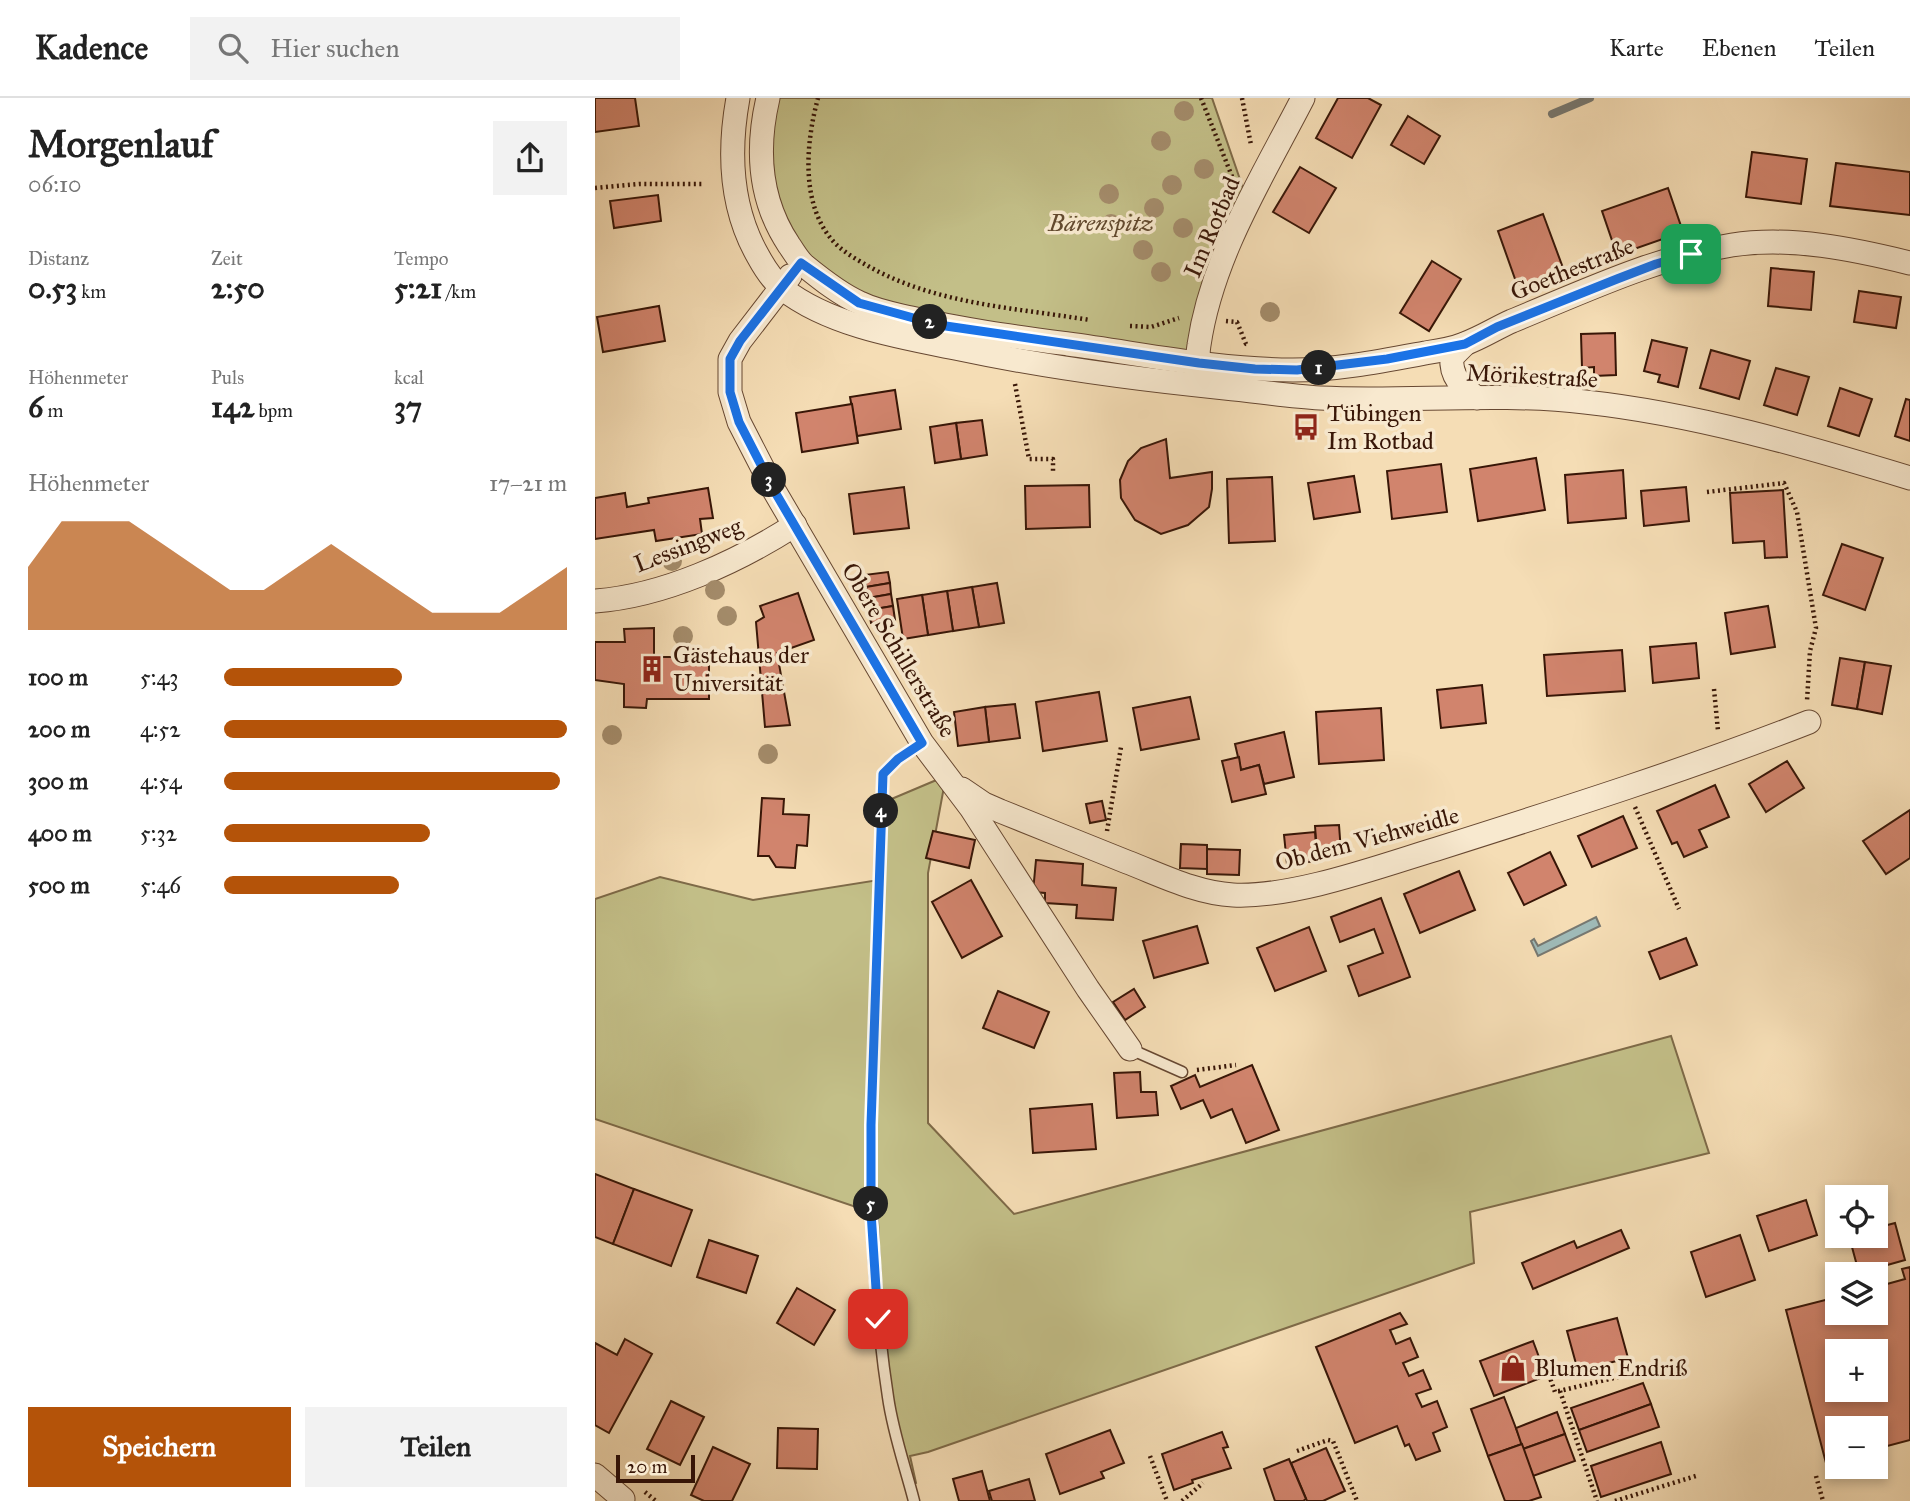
<!DOCTYPE html>
<html lang="de">
<head>
<meta charset="utf-8">
<style>
	:root { --surface:#fff; --page:#f2f2f2; --text:#222; --muted:#767676; --line:#e0e0e0; --accent:#b45309 }
	body { margin:0; font-family:"IM FELL Great Primer",serif; background:var(--page); color:var(--text); height:100vh; display:flex; flex-direction:column; font-size:26px; white-space:nowrap }
	* { box-sizing:border-box; margin:0 }
	p { font-size:23px; color:var(--muted) }
	.icon { flex:none; width:38px; height:38px; fill:none; stroke:currentColor; stroke-width:2; stroke-linecap:round; stroke-linejoin:round }
	.map { position:relative; flex:1; overflow:hidden }
	.sheet { display:flex; flex-direction:column; background:var(--surface); width:595px }
	.sheet>* { flex:none }
	.buttons { position:absolute; left:1230px; top:1087px; display:grid; gap:14px }
	.buttons a { display:grid; place-items:center; width:63px; height:63px; border-radius:0px; background:var(--surface); box-shadow:0 4px 10px #0003; font-size:35px }
	.scale { position:absolute; left:21px; bottom:18px; width:79px; box-sizing:border-box; padding-left:7px; border:4px solid #381607; border-top:0; font-size:19px; line-height:24px; white-space:nowrap; color:#381607; -webkit-text-stroke:5px #f8e9cf; paint-order:stroke }
	.pin { position:absolute; display:grid; place-items:center; width:60px; height:60px; color:#fff; margin:-30px; border-radius:14px; box-shadow:0 4px 10px #0006 }
	.km { position:absolute; width:35px; height:35px; margin:-18px; border-radius:50%; background:#222; color:#fff; font-size:19px; line-height:35px; text-align:center }
	.round { display:grid; place-items:center; flex:none; width:74px; height:74px; border-radius:0px; background:var(--page) }
	.headline { display:flex; align-items:center; justify-content:space-between; height:119px; padding:0 28px }
	h1 { font-size:38px; font-weight:700; line-height:52px }
	.figures { display:grid; grid-template-columns:repeat(3,1fr); gap:10px; height:119px; padding:7px 28px }
	.figures div { display:grid; align-content:center }
	.figures b { font-size:30px; font-weight:700 }
	.figures small { font-size:19px; font-weight:400 }
	.figures p { font-size:19px }
	.chart { height:196px; padding:14px 28px }
	.chart p { display:flex; justify-content:space-between }
	.chart svg { width:100%; height:126px; margin-top:7px; fill:var(--accent); opacity:.7 }
	.button { display:flex; gap:14px; margin-top:auto; padding:14px 28px }
	.button a { flex:1; height:80px; border-radius:0px; background:var(--accent); color:#fff; font-size:28px; font-weight:700; line-height:80px; text-align:center }
	.button a+a { background:var(--page); color:var(--text) }
	ul { padding:0 28px; list-style:none; font-size:23px }
	li { display:grid; grid-template-columns:112px 84px 1fr; align-items:center; height:52px }
	li i { height:18px; border-radius:9px; background:var(--accent) }
	header { display:flex; align-items:center; gap:42px; box-sizing:border-box; height:98px; padding:0 35px; background:var(--surface); border-bottom:2px solid var(--line) }
	header strong { font-size:33px }
	nav { display:flex; gap:38px; margin-inline-start:auto; font-size:24px }
	.search { width:490px; height:63px; background:var(--page); display:flex; align-items:center; gap:18px; box-sizing:border-box; padding:0 24px; border-radius:0px; color:var(--muted); font-size:26px }
	main { display:flex; flex:1; min-height:0 }
	.map>svg:first-child { display:block }
</style>
</head>
<body>
<header>
<strong>Kadence</strong>
<div class="search"><svg class="icon" aria-label="search" viewBox="0 0 24 24"><circle cx="10" cy="10" r="6"/><path d="M15 15l6 6"/></svg>Hier suchen</div>
<nav><a>Karte</a><a>Ebenen</a><a>Teilen</a></nav>
</header>
<main>
<section class="sheet">
<div class="headline"><div><h1>Morgenlauf</h1><p>06:10</p></div><a class="round"><svg class="icon" aria-label="share" viewBox="0 0 24 24"><path d="M12 15V3M7 8l5-5 5 5M5 13v7h14v-7"/></svg></a></div>
<div class="figures">
<div><p>Distanz</p><b>0.53<small> km</small></b></div>
<div><p>Zeit</p><b>2:50</b></div>
<div><p>Tempo</p><b>5:21<small> /km</small></b></div>
</div>
<div class="figures">
<div><p>Höhenmeter</p><b>6<small> m</small></b></div>
<div><p>Puls</p><b>142<small> bpm</small></b></div>
<div><p>kcal</p><b>37</b></div>
</div>
<div class="chart"><p><span>Höhenmeter</span>17–21 m</p>
<svg viewBox="0 0 160 44" preserveAspectRatio="none"><path d="M0 44V22L10 6L20 6L30 6L40 14L50 22L60 30L70 30L80 22L90 14L100 22L110 30L120 38L130 38L140 38L150 30L160 22V44z"/></svg>
</div>
<ul>
<li><b>100 m</b>5:43<i style="width:52%"></i></li>
<li><b>200 m</b>4:52<i style="width:100%"></i></li>
<li><b>300 m</b>4:54<i style="width:98%"></i></li>
<li><b>400 m</b>5:32<i style="width:60%"></i></li>
<li><b>500 m</b>5:46<i style="width:51%"></i></li>
</ul>
<div class="button"><a>Speichern</a><a>Teilen</a></div>
</section>
<div class="map">
<svg width="1315" height="1403" viewBox="0 0 1315 1403">
	<rect width="100%" height="100%" fill="#f5ddb5"/>
	<filter id="stains"><feTurbulence type="fractalNoise" baseFrequency=".00286" numOctaves="4"/><feColorMatrix values="0 0 0 0 .2 0 0 0 0 .09 0 0 0 0 .02 0 0 0 .5 -.17"/></filter>
	<radialGradient id="worn" r=".72"><stop offset=".6" stop-color="#630" stop-opacity="0"/><stop offset="1" stop-color="#630" stop-opacity=".3"/></radialGradient>
	<g fill="#c3bf88" stroke="#7e6a48" stroke-width="2">
		<path d="M173,0H617L650,96L604,265L264,205L188,137L167,24Z"/>
		<path d="M351,678L333,775V1025L419,1116L1076,938L1114,1055L875,1114L879,1165L333,1354L315,1358L321,1385L315,1388L302,1341L276,1114L0,1021V801L65,779L158,802L284,782L287,705Z"/>
	</g>
	<path fill="#9fbab7" stroke="#767871" stroke-width="2" d="M1001,819L1005,828L943,858L936,843L939,841L943,848Z"/>
	<g fill="none" stroke-linecap="round" stroke-linejoin="round">
		<path stroke="#767871" stroke-width="8" d="M957,16L995,0"/>
	</g>
	<g fill="#d1846d" stroke="#381607" stroke-width="2" fill-rule="evenodd">
		<path d="M0,0H40L44,28L0,34Z"/>
		<path d="M743,0H773L786,7L757,60L721,40Z"/>
		<path d="M813,18L845,38L829,66L796,47Z"/>
		<path d="M1157,54L1212,61L1206,106L1151,99Z"/>
		<path d="M1241,65L1315,74V117L1235,108Z"/>
		<path d="M705,69L741,90L714,135L678,114Z"/>
		<path d="M1073,90L1088,134L1022,157L1007,113Z"/>
		<path d="M63,97L66,123L19,130L15,103Z"/>
		<path d="M948,116L971,178L925,195L903,133Z"/>
		<path d="M837,163L866,181L834,233L805,215Z"/>
		<path d="M1176,170L1219,174L1216,212L1173,208Z"/>
		<path d="M1264,193L1306,199L1301,230L1259,224Z"/>
		<path d="M64,208L70,243L8,254L2,219Z"/>
		<path d="M1020,235L1021,277L999,278V269L987,270L986,236Z"/>
		<path d="M1057,242L1092,250L1083,289L1063,284L1065,277L1049,273Z"/>
		<path d="M1116,252L1155,263L1144,301L1105,290Z"/>
		<path d="M1181,270L1214,279L1202,317L1169,307Z"/>
		<path d="M1245,290L1277,301L1264,338L1233,328Z"/>
		<path d="M300,292L306,331L262,338L255,299Z"/>
		<path d="M1311,301L1315,302V343L1300,338Z"/>
		<path d="M257,306L263,345L207,354L201,315Z"/>
		<path d="M387,322L392,357L366,361L361,325Z"/>
		<path d="M361,325L366,361L340,365L335,329Z"/>
		<path d="M571,341L575,380L617,374V391L614,409L593,427L566,436L540,422L526,400L525,382L533,363L546,350Z"/>
		<path d="M941,360L950,412L883,423L875,371Z"/>
		<path d="M846,366L852,414L797,421L792,373Z"/>
		<path d="M1028,372L1031,420L973,425L970,377Z"/>
		<path d="M759,378L765,414L719,421L713,385Z"/>
		<path d="M677,379L680,443L634,445L632,381Z"/>
		<path d="M494,387L495,429L431,431L430,388Z"/>
		<path d="M309,389L314,430L259,436L254,396Z"/>
		<path d="M1091,389L1094,423L1049,428L1046,393Z"/>
		<path d="M113,390L118,420L105,421L107,436L61,443L59,432L0,441V400L30,395L32,409L54,405L53,400Z"/>
		<path d="M1188,392L1192,459L1170,460L1169,443L1138,445L1135,395Z"/>
		<path d="M1247,446L1288,460L1270,512L1228,497Z"/>
		<path d="M293,474L295,485L271,489L269,477Z"/>
		<path d="M295,485L296,496L273,500L271,489Z"/>
		<path d="M402,485L409,525L384,529L377,489Z"/>
		<path d="M377,489L384,529L358,533L352,493Z"/>
		<path d="M352,493L358,533L333,537L327,497Z"/>
		<path d="M203,495L219,542L182,555L195,627L170,629L161,524L169,519L165,508Z"/>
		<path d="M296,496L298,508L274,512L273,500Z"/>
		<path d="M327,497L333,537L308,541L302,501Z"/>
		<path d="M298,508L300,522L276,525L274,512Z"/>
		<path d="M1173,508L1180,549L1136,556L1130,515Z"/>
		<path d="M59,530V559H114V601H52L51,610L29,609V586L0,582V544H30L29,531Z"/>
		<path d="M1101,545L1104,580L1058,585L1055,549Z"/>
		<path d="M1027,552L1030,593L952,598L949,557Z"/>
		<path d="M1245,560L1270,564L1262,611L1237,607Z"/>
		<path d="M1270,564L1296,568L1287,616L1262,611Z"/>
		<path d="M887,587L891,625L846,630L842,592Z"/>
		<path d="M504,594L512,643L448,653L441,604Z"/>
		<path d="M595,599L604,641L546,652L538,610Z"/>
		<path d="M420,606L425,640L394,644L390,609Z"/>
		<path d="M390,609L394,644L363,648L359,614Z"/>
		<path d="M786,610L789,662L724,666L721,614Z"/>
		<path d="M689,634L699,679L669,686L664,667L646,672L640,646Z"/>
		<path d="M644,659L646,672L664,667L671,696L637,704L627,663Z"/>
		<path d="M1192,663L1209,690L1171,714L1154,686Z"/>
		<path d="M1120,687L1134,719L1104,732L1112,749L1089,759L1082,744L1077,746L1062,713Z"/>
		<path d="M167,700L189,701L188,716L214,717L212,748L202,747L200,770L181,769L174,758H163Z"/>
		<path d="M507,703L511,722L495,725L491,706Z"/>
		<path d="M1315,712V760L1291,776L1268,743Z"/>
		<path d="M1028,718L1042,750L997,769L983,738Z"/>
		<path d="M744,727L746,754L722,756L720,728Z"/>
		<path d="M338,733L380,742L374,770L331,760Z"/>
		<path d="M720,734L722,763L692,766L689,737Z"/>
		<path d="M586,746L612,747V771L585,770Z"/>
		<path d="M612,751L645,752L644,777L612,776Z"/>
		<path d="M955,754L971,787L929,807L913,775Z"/>
		<path d="M441,762L488,766L487,787L521,790L518,822L481,820L482,807L450,805V795L438,794Z"/>
		<path d="M864,773L880,812L825,835L809,796Z"/>
		<path d="M376,782L407,838L367,860L337,804Z"/>
		<path d="M786,800L815,879L764,898L753,868L788,855L779,831L745,844L736,819Z"/>
		<path d="M602,828L613,865L559,880L548,843Z"/>
		<path d="M714,829L731,873L680,893L662,850Z"/>
		<path d="M1091,840L1102,867L1065,881L1054,854Z"/>
		<path d="M539,891L550,909L530,922L518,904Z"/>
		<path d="M403,893L454,914L439,950L388,930Z"/>
		<path d="M657,967L684,1032L651,1045L637,1011L616,1020L608,1002L586,1011L576,988L600,977L605,989Z"/>
		<path d="M545,974L546,994H561L563,1017L522,1020L519,975Z"/>
		<path d="M497,1006L501,1051L438,1055L435,1011Z"/>
		<path d="M0,1076L39,1091L18,1146L0,1139Z"/>
		<path d="M39,1091L97,1112L76,1168L18,1146Z"/>
		<path d="M1211,1102L1222,1137L1174,1153L1162,1118Z"/>
		<path d="M1300,1125L1310,1162L1264,1175L1254,1138H1281V1130Z"/>
		<path d="M1026,1132L1034,1150L938,1191L927,1165L979,1143L982,1150Z"/>
		<path d="M1145,1137L1160,1182L1111,1199L1096,1154Z"/>
		<path d="M114,1142L163,1158L151,1195L102,1179Z"/>
		<path d="M1315,1169V1342L1281,1351V1330H1242V1362L1231,1365L1191,1212L1242,1199V1214H1281V1189L1310,1181L1307,1171ZM1242,1253H1281V1292H1242Z"/>
		<path d="M202,1190L240,1212L219,1247L182,1225Z"/>
		<path d="M805,1215L812,1226L795,1232L801,1246L815,1240L823,1259L808,1265L814,1278L828,1272L836,1291L821,1296L827,1309L842,1303L852,1329L838,1335L845,1353L821,1362L814,1346L810,1348L802,1328L760,1345L721,1249Z"/>
		<path d="M1022,1220L1033,1260L983,1273L972,1233Z"/>
		<path d="M30,1241L57,1256L14,1335L0,1327V1245L22,1257Z"/>
		<path d="M938,1243L951,1278L899,1298L885,1263Z"/>
		<path d="M1048,1285L1056,1306L984,1332L976,1310Z"/>
		<path d="M909,1299L927,1346L893,1358L876,1311Z"/>
		<path d="M76,1303L109,1319L85,1367L52,1351Z"/>
		<path d="M1056,1306L1064,1329L992,1354L984,1332Z"/>
		<path d="M962,1314L970,1336L928,1351L921,1330Z"/>
		<path d="M183,1330L223,1331L222,1371L182,1370Z"/>
		<path d="M515,1332L529,1365L506,1374L509,1380L465,1396L451,1356Z"/>
		<path d="M627,1334L633,1349L628,1350L636,1370L597,1382L598,1385L579,1392L567,1356Z"/>
		<path d="M970,1336L980,1363L938,1378L928,1351Z"/>
		<path d="M1066,1344L1076,1376L1006,1399L996,1368Z"/>
		<path d="M927,1346L946,1399L934,1403H910L893,1358Z"/>
		<path d="M118,1349L155,1366L137,1403H109L96,1397Z"/>
		<path d="M731,1350L750,1393L728,1403H712L696,1365Z"/>
		<path d="M694,1361L711,1401L708,1403H680L669,1371Z"/>
		<path d="M387,1373L395,1403H364L358,1381Z"/>
		<path d="M434,1381L440,1403H397L394,1393Z"/>
	</g>
	<g fill="none" stroke-linecap="round" stroke-linejoin="round">
		<defs>
			<g id="service">
				<path d="M535,951L587,974"/>
				<path d="M276,1027C276,1118 279,1209 293,1299C298,1335 310,1368 319,1403"/>
			</g>
			<g id="minor">
				<path d="M143,0C133,55 135,109 163,158C169,169 178,183 188,191C234,227 304,239 360,250C449,269 539,281 630,290C661,293 693,298 725,300C813,304 902,294 990,304C1101,316 1209,348 1315,380"/>
				<path d="M173,0C161,51 164,102 194,147C199,154 203,162 210,168C226,181 246,197 265,205C281,213 299,216 316,220C368,232 421,239 473,246C548,256 623,272 698,272C742,272 787,263 830,255C843,253 857,251 869,246C886,240 901,230 917,223C988,194 1061,159 1137,147C1196,138 1258,151 1315,165"/>
				<path d="M195,178L145,243L135,261V294L144,324L180,394L327,645L376,710L493,891L535,951"/>
				<path d="M870,246L857,259C855,279 867,289 882,300"/>
				<path d="M604,279C604,268 602,257 604,247C617,158 668,78 708,0"/>
				<path d="M0,503C69,498 142,464 200,427"/>
				<path d="M367,691L389,706L405,713C447,730 490,747 532,764C566,777 601,795 638,797C700,800 788,767 848,749C971,710 1094,671 1214,624"/>
				<path d="M0,1377L28,1401L26,1403"/>
			</g>
		</defs>
		<use href="#service" stroke="#674832" stroke-width="13"/>
		<use href="#minor" stroke="#674832" stroke-width="25"/>
		<g stroke="#381607" stroke-width="4.5" stroke-dasharray="2 3.5" stroke-linecap="butt">
			<path d="M223,0C211,44 205,106 238,143C248,154 261,161 273,168C340,206 420,210 495,222"/>
			<path d="M606,0L638,81"/>
			<path d="M647,0L656,47"/>
			<path d="M0,90L44,86H108"/>
			<path d="M631,223L642,224L651,246H654"/>
			<path d="M535,228L556,229L584,220"/>
			<path d="M420,286L434,361H458V373"/>
			<path d="M1112,394L1189,385L1202,414L1221,530L1215,553L1212,603"/>
			<path d="M1119,591L1123,633"/>
			<path d="M1040,709L1084,811"/>
			<path d="M512,733L526,649"/>
			<path d="M602,972L641,967"/>
			<path d="M276,1012L288,676L307,658"/>
			<path d="M950,1266L960,1294L1069,1268"/>
			<path d="M965,1293L1002,1403"/>
			<path d="M702,1353L733,1342L738,1343L762,1403"/>
			<path d="M555,1358L572,1403"/>
			<path d="M1221,1378L1228,1403"/>
			<path d="M50,1394L61,1403"/>
			<path d="M587,1403L608,1385"/>
			<path d="M1020,1403L1104,1377"/>
		</g>
		<use href="#service" stroke="#f8e9cf" stroke-width="10"/>
		<use href="#minor" stroke="#f8e9cf" stroke-width="23"/>
	</g>
	<g fill="#a48c6b">
		<circle cx="589" cy="13" r="10"/>
		<circle cx="566" cy="43" r="10"/>
		<circle cx="609" cy="71" r="10"/>
		<circle cx="577" cy="87" r="10"/>
		<circle cx="514" cy="96" r="10"/>
		<circle cx="559" cy="110" r="10"/>
		<circle cx="516" cy="126" r="10"/>
		<circle cx="588" cy="130" r="10"/>
		<circle cx="548" cy="152" r="10"/>
		<circle cx="566" cy="174" r="10"/>
		<circle cx="675" cy="214" r="10"/>
		<circle cx="77" cy="463" r="10"/>
		<circle cx="120" cy="492" r="10"/>
		<circle cx="132" cy="518" r="10"/>
		<circle cx="88" cy="538" r="10"/>
		<circle cx="17" cy="637" r="10"/>
		<circle cx="173" cy="656" r="10"/>
	</g>
	<g fill="none" stroke-linecap="round" stroke-linejoin="round">
		<defs>
			<path id="route" d="M283,1221L276,1114V1027L288,676L303,661L327,645L180,394L144,324L135,294V261L145,243L206,165L264,205L344,227L604,265L660,271L702,272L792,261L870,246L902,229L1022,181L1061,166L1096,156"/>
		</defs>
		<use href="#route" stroke="#fff" stroke-width="14"/>
		<use href="#route" stroke="#1a73e8" stroke-width="9"/>
	</g>
	<defs>
		<symbol id="bus-bare" viewBox="-9 -9 18 18"><path d="M-5-6H5V4H4V6H2V4H-2V6H-4V4H-5ZM-3.5-4V0h7V-4ZM-3.5 1.2v1.5H-2V1.2ZM2 1.2v1.5H3.5V1.2Z" fill="#8f2418" stroke="#f8e9cf" stroke-width="2.5" paint-order="stroke"/></symbol>
		<symbol id="building-bare" viewBox="-9 -9 18 18"><path d="M-4-6H4V6H1V3H-1V6H-4ZM-2.5-4.3h1.7v1.8h-1.7ZM.8-4.3h1.7v1.8H.8ZM-2.5-1h1.7V.8h-1.7ZM.8-1h1.7V.8H.8Z" fill="#8f2418" stroke="#f8e9cf" stroke-width="2.5" paint-order="stroke"/></symbol>
		<symbol id="shop-bare" viewBox="-9 -9 18 18"><path d="M-5-2.5h2.3a2.7 3.5 0 0 1 5.4 0H5L5.5 6h-11ZM-1.5-2.5h3a1.5 2.3 0 0 0-3 0Z" fill="#8f2418" stroke="#f8e9cf" stroke-width="2.5" paint-order="stroke"/></symbol>
	</defs>
	<g fill-rule="evenodd">
		<use href="#bus-bare" x="692" y="310" width="38" height="38"/>
		<use href="#building-bare" x="38" y="552" width="38" height="38"/>
		<use href="#shop-bare" x="899" y="1251" width="38" height="38"/>
	</g>
	<g text-anchor="middle" stroke-width="7" stroke-linejoin="round" paint-order="stroke">
		<g font-size="24" font-style="italic" fill="#62492e" stroke="#f8e9cf">
			<text x="506" y="133">Bärenspitz</text>
		</g>
		<g font-size="24" fill="#381607" stroke="#f8e9cf">
			<text transform="translate(617 129) rotate(-67)" y="8">Im Rotbad</text>
			<text transform="translate(977 171) rotate(-22)" y="8">Goethestraße</text>
			<text transform="translate(937 278) rotate(3)" y="8">Mörikestraße</text>
			<text transform="translate(93 447) rotate(-21)" y="8">Lessingweg</text>
			<text transform="translate(304 552) rotate(59)" y="8">Obere Schillerstraße</text>
			<text transform="translate(772 741) rotate(-15)" y="8">Ob dem Viehweidle</text>
		</g>
		<g font-size="24" fill="#381607" stroke="#f8e9cf" text-anchor="start">
			<text x="732" y="323">Tübingen<tspan x="732" dy="28">Im Rotbad</tspan></text>
			<text x="78" y="565">Gästehaus der<tspan x="78" dy="28">Universität</tspan></text>
			<text x="939" y="1278">Blumen Endriß</text>
		</g>
	</g>
	<rect width="100%" height="100%" filter="url(#stains)"/>
	<rect width="100%" height="100%" fill="url(#worn)"/>
</svg>
<div class="buttons">
<a><svg class="icon" aria-label="locate" viewBox="0 0 24 24"><circle cx="12" cy="12" r="6"/><path d="M12 2v4M12 18v4M2 12h4M18 12h4"/></svg></a>
<a><svg class="icon" aria-label="layers" viewBox="0 0 24 24"><path d="M12 4l9 5-9 5-9-5zM3 14l9 5 9-5"/></svg></a>
<a>+</a>
<a>−</a>
</div>
<div class="scale">20 m</div>
<div class="pin" style="left:1096px;top:156px;background:#1e9e55"><svg class="icon" aria-label="arrive" viewBox="0 0 24 24"><path d="M6 21V4h12l-3 4 3 4H6"/></svg></div>
<div class="pin" style="left:283px;top:1221px;background:#d93025"><svg class="icon" aria-label="check" viewBox="0 0 24 24"><path d="M5 12l5 5 9-10"/></svg></div>
<b class="km" style="left:724px;top:270px">1</b>
<b class="km" style="left:335px;top:224px">2</b>
<b class="km" style="left:174px;top:382px">3</b>
<b class="km" style="left:286px;top:713px">4</b>
<b class="km" style="left:276px;top:1106px">5</b>
</div>
</main>
</body>
</html>
